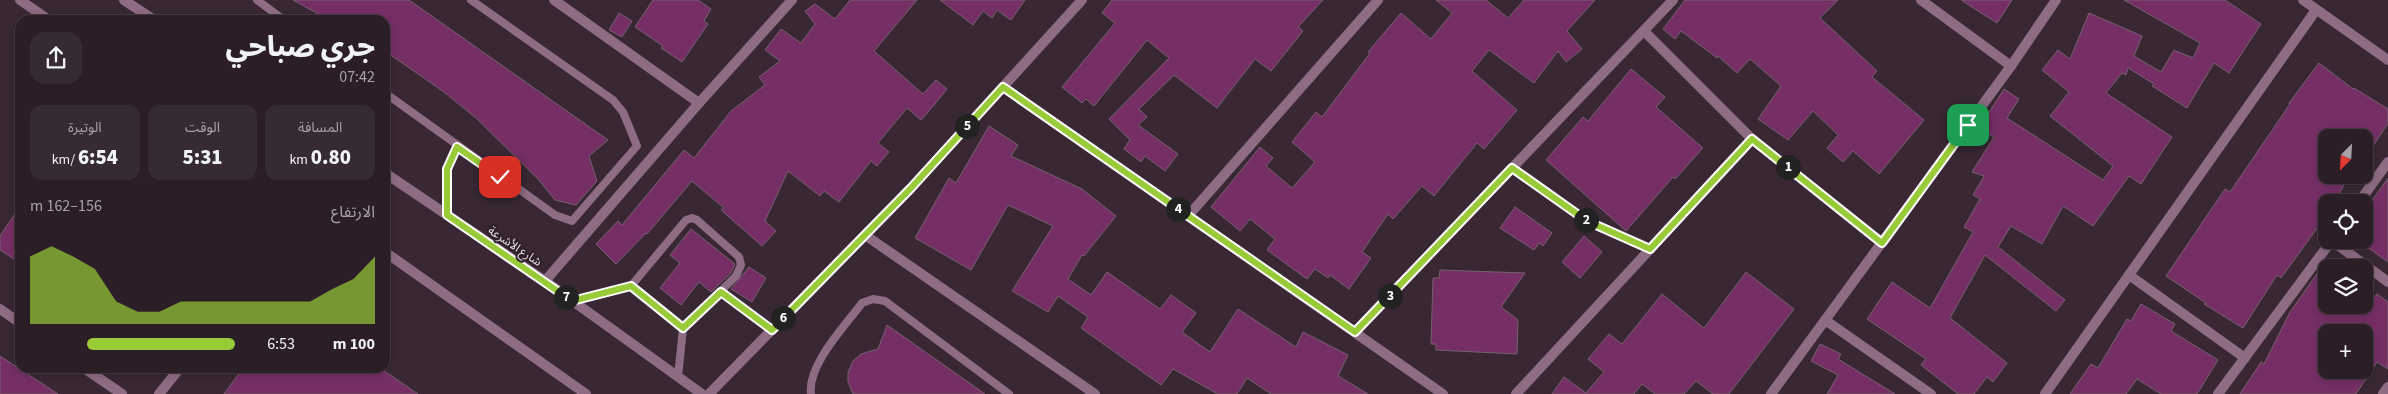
<!DOCTYPE html>
<html lang="ar">
<head>
<meta charset="utf-8">
<style>
	:root { --surface:#2b1e27; --page:#372b33; --text:#f1f3f6; --muted:#a6a2a7; --line:#473c44; --accent:#98cb37 }
	body { margin:0; font-family:"Source Sans 3","Noto Sans Arabic",sans-serif; background:var(--page); color:var(--text); direction:rtl; height:100vh; display:flex; flex-direction:column; font-size:19px; white-space:nowrap }
	* { box-sizing:border-box; margin:0 }
	p { font-size:16px; color:var(--muted) }
	.icon { flex:none; width:28px; height:28px; fill:none; stroke:currentColor; stroke-width:2; stroke-linecap:round; stroke-linejoin:round }
	.map { position:relative; flex:1; overflow:hidden; direction:ltr }
	.side { position:absolute; left:15px; top:15px; width:375px; height:358px; display:flex; flex-direction:column; background:var(--surface); border-radius:15px; box-shadow:0 2px 8px #0003,0 0 0 1px var(--line); direction:rtl }
	.side>* { flex:none }
	.needle { width:32px; rotate:204deg }
	.tools { position:absolute; left:2318px; top:129px; display:grid; gap:10px }
	.tools a { display:grid; place-items:center; width:55px; height:55px; border-radius:10px; background:var(--surface); box-shadow:0 2px 8px #0003,0 0 0 1px var(--line); font-size:25px }
	.pin { position:absolute; display:grid; place-items:center; width:42px; height:42px; color:#fff; margin:-21px; border-radius:10px; box-shadow:0 2px 8px #0006 }
	.km { position:absolute; width:25px; height:25px; margin:-12px; border-radius:50%; background:#222; color:#fff; font-size:14px; line-height:25px; text-align:center }
	.round { display:grid; place-items:center; flex:none; width:52px; height:52px; border-radius:15px; background:var(--page) }
	.overview { display:flex; align-items:center; justify-content:space-between; height:85px; padding:0 15px }
	h1 { font-size:28px; font-weight:800; line-height:38px }
	.figures { display:grid; grid-template-columns:repeat(3,1fr); gap:8px; height:85px; padding:5px 15px }
	.figures div { display:grid; align-content:center; border-radius:12px; background:var(--page); text-align:center }
	.figures b { font-size:21px; font-weight:800 }
	.figures small { font-size:14px; font-weight:400 }
	.figures p { font-size:14px }
	.chart { height:140px; padding:10px 15px }
	.chart p { display:flex; justify-content:space-between }
	.chart svg { width:100%; height:90px; margin-top:5px; fill:var(--accent); opacity:.7 }
	ul { padding:0 15px; list-style:none; font-size:16px }
	li { display:grid; grid-template-columns:80px 60px 1fr; align-items:center; height:38px }
	li i { height:12px; border-radius:6px; background:var(--accent) }
	.map>svg:first-child { display:block }
</style>
</head>
<body>
<div class="map">
<svg width="2388" height="394" viewBox="0 0 2388 394">
	<rect width="100%" height="100%" fill="#392834"/>
	<g fill="#752f65" stroke="#74616f" fill-rule="evenodd">
		<path d="M293,0H409L608,140L589,156L597,181L576,205L555,200L538,179L476,118L444,92L385,51V20H329Z"/>
		<path d="M653,0H698L711,9L704,21L708,24L682,62L661,48L663,46L635,27Z"/>
		<path d="M850,0H917L874,51L923,94L936,80L947,89L935,104L921,120L907,108L878,143L889,152L877,166L871,161L839,202L824,191L820,196L788,171L765,221L776,231L762,246L721,210L724,208L692,181L647,234L646,233L616,264L596,244L618,221L622,225L684,150L694,158L731,111L765,85L759,77L780,61L765,50L781,29L801,43L815,24L805,11L815,4L835,19Z"/>
		<path d="M940,0H1025L1011,20L997,10L992,18L983,11L973,25Z"/>
		<path d="M1112,0H1323L1298,27L1303,31L1271,71L1255,59L1217,108L1174,75L1139,109L1147,117L1138,125L1178,154L1165,171L1145,156L1141,162L1124,149L1130,140L1109,119L1169,58L1147,40L1094,106L1086,99L1082,103L1062,87L1115,23L1102,13Z"/>
		<path d="M1436,0H1486L1508,18L1524,0H1595L1567,31L1582,49L1566,62L1558,51L1534,83L1489,50L1472,71L1517,110L1484,149L1477,143L1434,196L1422,186L1393,219L1388,214L1362,252L1371,258L1349,289L1330,275L1328,278L1315,269L1307,279L1267,250L1275,239L1250,219L1240,231L1211,207L1260,147L1273,158L1266,166L1292,188L1315,162L1292,142L1316,112L1322,117L1370,53L1368,52L1401,13L1431,39L1452,13Z"/>
		<path d="M1685,0H1838L1820,18L1877,71L1872,77L1924,120L1879,174L1853,151L1843,162L1827,148L1838,135L1813,111L1788,140L1758,119L1781,86L1750,59L1737,73L1718,56L1717,58L1681,31L1675,39L1663,29Z"/>
		<path d="M1961,0H2012L1997,23Z"/>
		<path d="M2124,0H2225L2261,24L2229,73L2214,63L2187,108L2152,86L2154,84L2128,68L2126,75L2122,73L2106,93L2172,137L2141,184L2129,176L2093,226L2063,206L2042,244L2011,226L1998,247L2065,300L2056,311L1985,255L1950,318L2007,363L1993,382L1987,377L1974,394H1958L1921,365L1926,359L1867,319L1892,282L1930,308L1973,232L1964,227L1980,199L1973,195L1984,176L1972,172L1994,137L1979,128L2004,89L2019,99L2007,118L2103,180L2113,166L2050,116L2069,92L2042,70L2058,50L2070,59L2089,13L2142,36L2134,56L2161,72L2174,50L2193,58L2200,43Z"/>
		<path d="M619,13L632,21L622,37L609,30Z"/>
		<path d="M2319,63L2353,89L2354,88L2388,109V123L2364,160V138H2326V175H2349L2335,202H2326V216L2281,278L2277,275L2243,328L2204,304L2206,303L2166,276L2225,189L2230,192L2290,104L2289,103Z"/>
		<path d="M1631,69L1665,97L1656,107L1703,148L1675,179L1673,177L1626,231L1546,160L1583,117L1588,121Z"/>
		<path d="M989,126L1018,145L1011,156L1082,189L1116,216L1084,256L1082,255L1068,279L1091,295L1107,272L1160,309L1171,295L1196,313L1182,332L1210,352L1238,309L1296,347L1303,332L1348,355L1338,376L1368,394H1271L1247,378L1237,394H1218L1173,369L1161,385L1081,328L1088,317L1058,296L1048,312L1012,291L1053,226L1008,205L971,270L915,238L949,178L956,183Z"/>
		<path d="M2388,178V262L2364,245V212Z"/>
		<path d="M20,206V263L0,250V236Z"/>
		<path d="M1515,207L1552,233L1543,246L1539,243L1534,250L1500,228Z"/>
		<path d="M691,229L735,264L731,273L711,292L699,282L681,305L660,288L680,263L670,255Z"/>
		<path d="M1584,236L1602,252L1580,278L1562,262Z"/>
		<path d="M2326,261V305H2364V290L2374,297L2377,294L2388,302V369L2377,362L2356,394H2240L2261,362L2264,364L2290,312ZM2326,332H2364V370H2326Z"/>
		<path d="M749,267L766,278L752,302L731,289Z"/>
		<path d="M1440,270L1525,273L1501,307L1518,320L1517,354L1436,350V344H1431L1433,278H1439Z"/>
		<path d="M1746,272L1794,309L1729,394H1713L1696,381L1684,394H1655L1642,384L1634,394H1552L1564,377L1586,393L1604,372L1588,359L1609,334L1622,344L1662,294L1704,328Z"/>
		<path d="M2141,304L2175,324L2171,331L2218,360L2197,394H2161L2137,379L2126,394H2070L2091,364L2098,368L2127,319L2131,321Z"/>
		<path d="M887,325L985,394H853L848,382V372L853,361L861,354L878,349Z"/>
		<path d="M1820,344L1841,354L1838,359L1895,394H1827L1838,375L1811,361Z"/>
		<path d="M0,356L58,394H0Z"/>
		<path d="M243,368H318L327,373L331,368H380L418,394H224Z"/>
	</g>
	<g fill="none" stroke-linecap="round" stroke-linejoin="round">
		<g stroke="#8d6c84" stroke-width="8">
			<path d="M257,0L284,20"/>
			<path d="M385,93L555,215L572,221L637,146L623,112L613,100L471,0"/>
			<path d="M447,215V169L457,147"/>
			<path d="M631,286L686,220L692,218L697,220L739,257L741,265L736,276L683,328"/>
			<path d="M721,292L772,330"/>
			<path d="M572,301L631,286L683,328L678,377"/>
			<path d="M811,394C807,365 845,326 862,303L873,299L885,301L1009,394"/>
		</g>
		<g stroke="#8d6c84" stroke-width="10">
			<path d="M554,0L699,103"/>
			<path d="M1921,0L2011,66"/>
			<path d="M2303,0L2388,60"/>
			<path d="M1644,31L1752,139L1882,243"/>
			<path d="M1003,87L1443,394"/>
			<path d="M1512,168L1587,221L1650,249"/>
			<path d="M2359,202L2388,162"/>
			<path d="M1188,216L1378,0"/>
			<path d="M865,235L1095,394"/>
			<path d="M2331,240L2388,282"/>
			<path d="M2129,275L2245,358"/>
			<path d="M545,281L699,103L792,0"/>
			<path d="M0,309L20,323"/>
			<path d="M1825,320L1931,394"/>
			<path d="M1355,332L1673,0"/>
			<path d="M84,368L122,394"/>
			<path d="M159,394L180,368"/>
			<path d="M709,394L911,188L1082,0"/>
			<path d="M1516,394L1752,139"/>
			<path d="M1771,394L2011,66L2056,0"/>
			<path d="M2045,394L2316,10"/>
			<path d="M2218,394L2332,240"/>
			<path d="M2383,394L2388,387"/>
		</g>
		<g stroke="#8d6c84" stroke-width="10">
			<path d="M20,0L49,20"/>
			<path d="M124,0L154,20"/>
			<path d="M385,173L545,281L702,394"/>
			<path d="M385,252L586,394"/>
		</g>
	</g>
	<g fill="none" stroke-linecap="round" stroke-linejoin="round">
		<defs>
			<path id="route" d="M500,177L457,147L447,169V215L572,301L631,286L683,328L721,292L772,330L911,188L1003,87L1355,332L1512,168L1587,221L1650,249L1752,139L1882,243L1968,125"/>
		</defs>
		<use href="#route" stroke="#fff" stroke-width="10"/>
		<use href="#route" stroke="#98cb37" stroke-width="6"/>
	</g>
	<g text-anchor="middle" stroke-width="4" stroke-linejoin="round" paint-order="stroke">
		<g font-size="12" fill="#e9dee5" stroke="#2f1f2a">
			<text transform="translate(515 246) rotate(34)" y="4">شارع الأشرعة</text>
		</g>
	</g>
</svg>
<div class="tools">
<a><svg class="needle" viewBox="-14 -14 28 28"><path d="M0-13l5 13h-10z" fill="#e53935"/><path d="M0 13l5-13h-10z" fill="#a6a2a7"/></svg></a>
<a><svg class="icon" aria-label="locate" viewBox="0 0 24 24"><circle cx="12" cy="12" r="6"/><path d="M12 2v4M12 18v4M2 12h4M18 12h4"/></svg></a>
<a><svg class="icon" aria-label="layers" viewBox="0 0 24 24"><path d="M12 4l9 5-9 5-9-5zM3 14l9 5 9-5"/></svg></a>
<a>+</a>
</div>
<div class="pin" style="left:1968px;top:125px;background:#1e9e55"><svg class="icon" aria-label="arrive" viewBox="0 0 24 24"><path d="M6 21V4h12l-3 4 3 4H6"/></svg></div>
<div class="pin" style="left:500px;top:177px;background:#d93025"><svg class="icon" aria-label="check" viewBox="0 0 24 24"><path d="M5 12l5 5 9-10"/></svg></div>
<b class="km" style="left:1788px;top:167px">1</b>
<b class="km" style="left:1586px;top:220px">2</b>
<b class="km" style="left:1390px;top:296px">3</b>
<b class="km" style="left:1178px;top:209px">4</b>
<b class="km" style="left:967px;top:126px">5</b>
<b class="km" style="left:783px;top:318px">6</b>
<b class="km" style="left:566px;top:297px">7</b>
<section class="side">
<div class="overview"><div><h1>جري صباحي</h1><p>07:42</p></div><a class="round"><svg class="icon" aria-label="share" viewBox="0 0 24 24"><path d="M12 15V3M7 8l5-5 5 5M5 13v7h14v-7"/></svg></a></div>
<div class="figures">
<div><p>المسافة</p><b>0.80<small> km</small></b></div>
<div><p>الوقت</p><b>5:31</b></div>
<div><p>الوتيرة</p><b>6:54<small> /km</small></b></div>
</div>
<div class="chart"><p><span>الارتفاع</span>156–162 m</p>
<svg viewBox="0 0 160 44" preserveAspectRatio="none"><path d="M0 44V11L10 6L20 11L30 17L40 33L50 38L60 38L70 33L80 33L90 33L100 33L110 33L120 33L130 33L140 27L150 22L160 11V44z"/></svg>
</div>
<ul>
<li><b>100 m</b>6:53<i style="width:72%"></i></li>
</ul>
</section>
</div>
</body>
</html>
